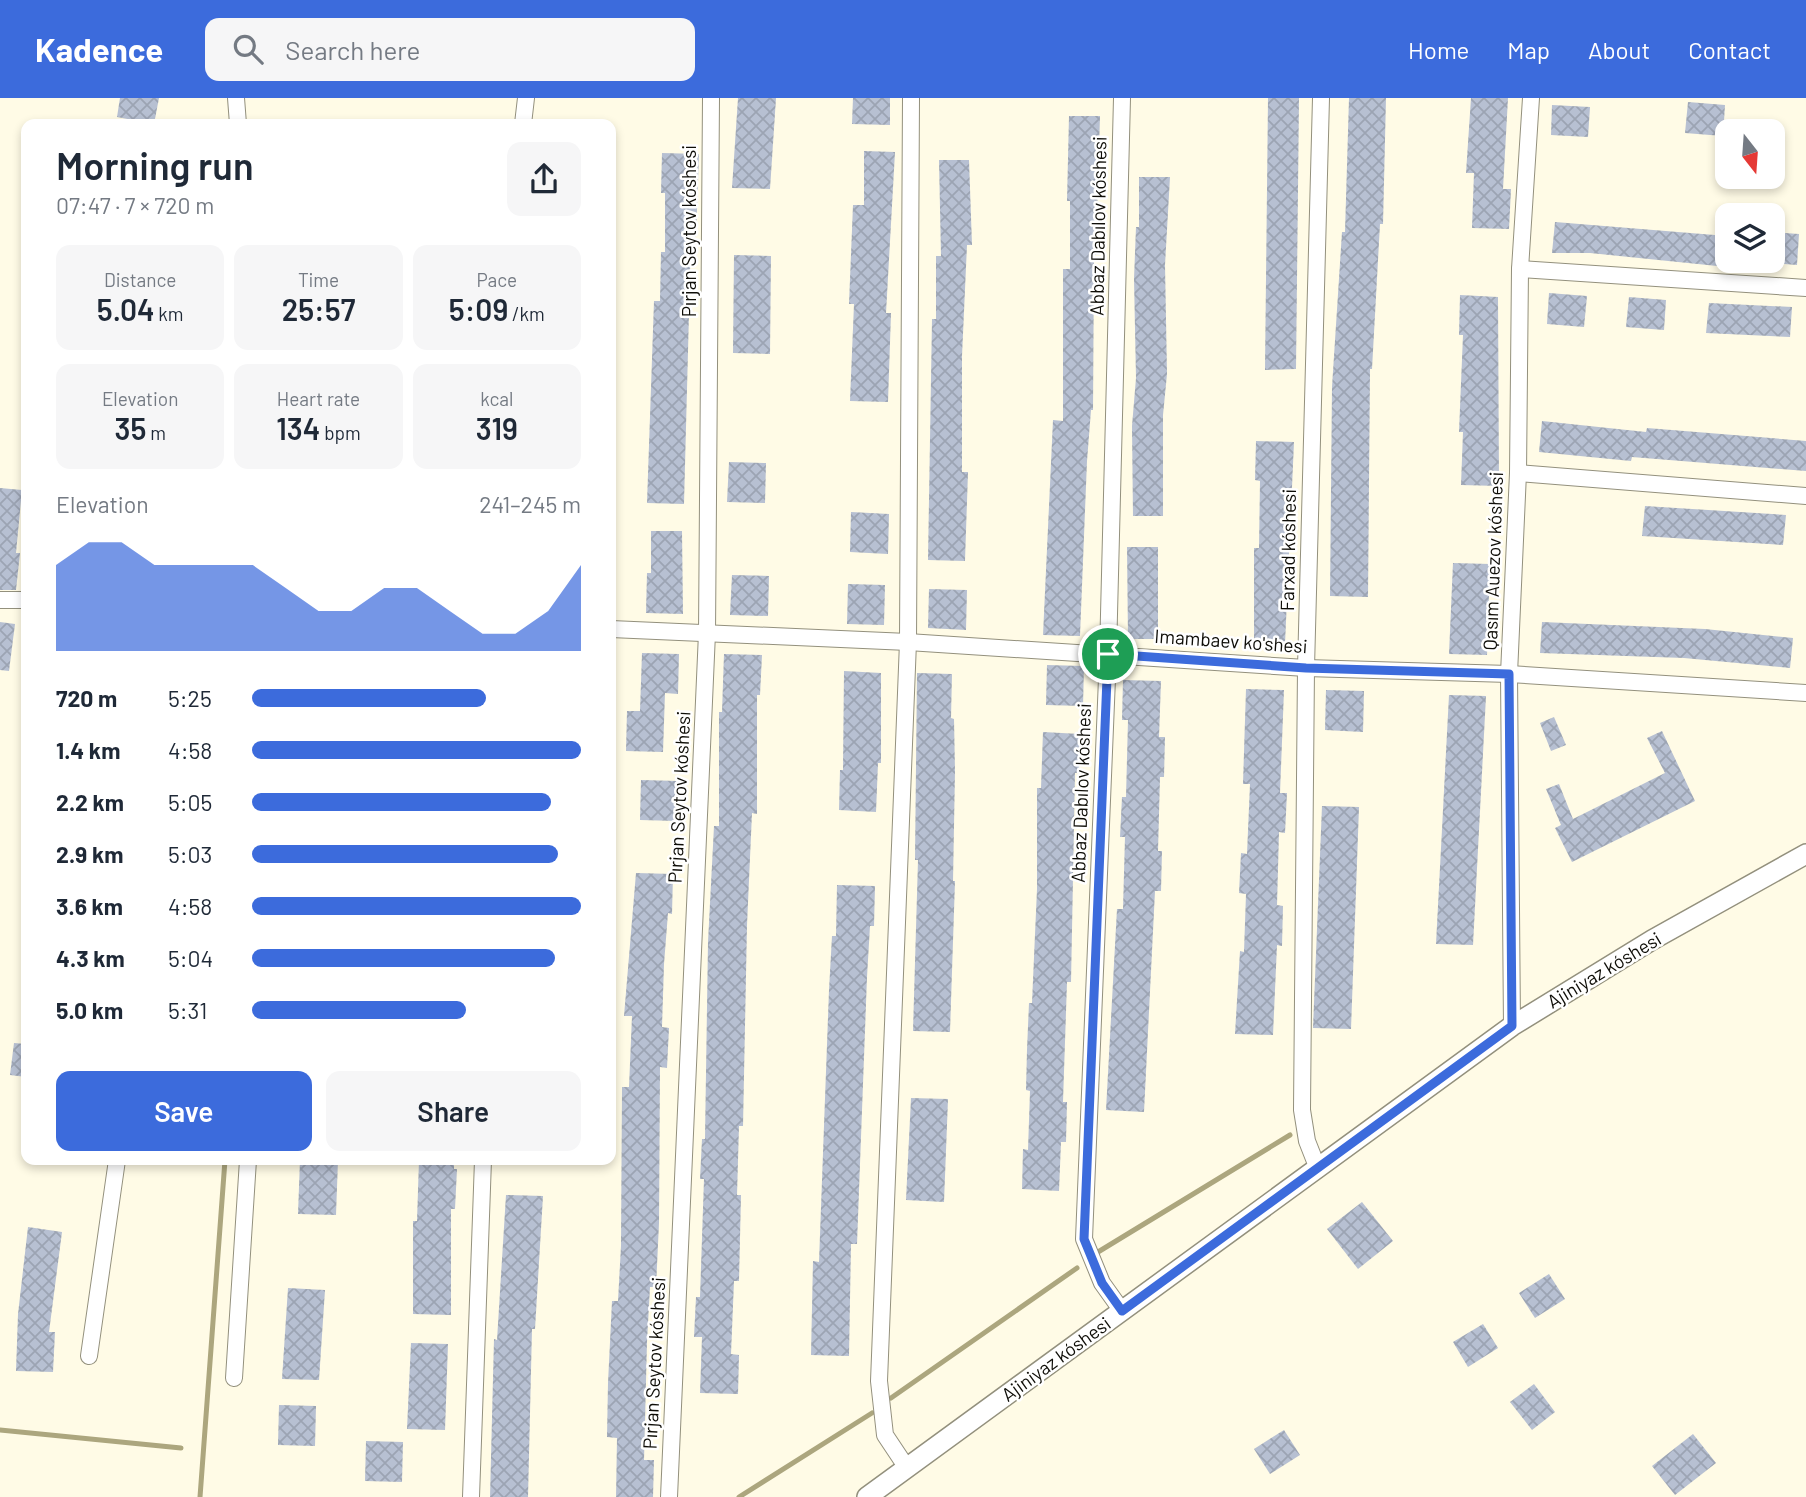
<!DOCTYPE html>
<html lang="en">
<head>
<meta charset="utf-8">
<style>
	:root { --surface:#fff; --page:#f6f6f7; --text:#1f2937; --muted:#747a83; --accent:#3c6bdc }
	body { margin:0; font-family:Barlow,sans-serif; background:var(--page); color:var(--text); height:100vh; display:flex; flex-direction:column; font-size:26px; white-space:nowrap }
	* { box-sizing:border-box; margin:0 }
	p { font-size:23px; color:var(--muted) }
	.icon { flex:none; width:38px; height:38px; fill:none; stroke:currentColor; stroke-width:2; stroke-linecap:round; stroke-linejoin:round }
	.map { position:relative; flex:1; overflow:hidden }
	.details { position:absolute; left:21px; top:21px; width:595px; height:1046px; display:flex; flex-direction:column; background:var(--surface); border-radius:14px; box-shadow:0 4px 10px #0003 }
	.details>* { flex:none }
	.needle { width:46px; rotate:163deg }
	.tools { position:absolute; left:1715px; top:21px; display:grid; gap:14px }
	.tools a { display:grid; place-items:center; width:70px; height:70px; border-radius:14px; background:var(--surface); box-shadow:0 4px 10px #0003; font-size:35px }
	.pin { position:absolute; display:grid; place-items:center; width:60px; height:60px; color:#fff; margin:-30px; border:4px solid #fff; border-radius:50%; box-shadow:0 2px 7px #0007 }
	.round { display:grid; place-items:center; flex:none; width:74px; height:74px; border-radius:14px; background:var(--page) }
	.summary { display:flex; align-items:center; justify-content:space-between; height:119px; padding:0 35px }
	h1 { font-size:38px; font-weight:600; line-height:52px }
	.metrics { display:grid; grid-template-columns:repeat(3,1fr); gap:10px; height:119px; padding:7px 35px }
	.metrics div { display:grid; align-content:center; border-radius:14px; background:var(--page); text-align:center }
	.metrics b { font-size:30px; font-weight:600 }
	.metrics small { font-size:19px; font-weight:400 }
	.metrics p { font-size:19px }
	.chart { height:196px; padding:14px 35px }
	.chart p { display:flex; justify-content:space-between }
	.chart svg { width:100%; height:126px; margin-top:7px; fill:var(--accent); opacity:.7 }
	.button { display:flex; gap:14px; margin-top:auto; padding:14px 35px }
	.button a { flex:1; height:80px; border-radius:14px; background:var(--accent); color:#fff; font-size:28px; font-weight:600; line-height:80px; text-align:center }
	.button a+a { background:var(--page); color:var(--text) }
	ul { padding:0 35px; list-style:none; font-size:23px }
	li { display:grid; grid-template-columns:112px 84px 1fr; align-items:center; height:52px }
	li i { height:18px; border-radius:9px; background:var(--accent) }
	header { display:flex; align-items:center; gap:42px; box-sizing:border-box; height:98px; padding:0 35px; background:var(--accent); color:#fff }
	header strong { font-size:33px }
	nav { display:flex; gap:38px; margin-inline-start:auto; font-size:24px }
	.search { width:490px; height:63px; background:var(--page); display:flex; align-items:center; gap:18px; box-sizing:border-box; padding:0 24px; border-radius:14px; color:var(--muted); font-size:26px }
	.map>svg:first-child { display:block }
</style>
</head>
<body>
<header>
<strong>Kadence</strong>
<div class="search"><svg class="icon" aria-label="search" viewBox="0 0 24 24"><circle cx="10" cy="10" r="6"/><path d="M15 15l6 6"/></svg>Search here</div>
<nav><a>Home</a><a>Map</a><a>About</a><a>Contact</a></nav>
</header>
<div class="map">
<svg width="1806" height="1399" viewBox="0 0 1806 1399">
	<defs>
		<pattern id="building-cross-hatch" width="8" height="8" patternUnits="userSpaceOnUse" patternTransform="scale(1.75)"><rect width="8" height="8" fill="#b7c0d2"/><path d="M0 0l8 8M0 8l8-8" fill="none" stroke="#9ca4b3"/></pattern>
	</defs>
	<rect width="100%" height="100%" fill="#fffbe6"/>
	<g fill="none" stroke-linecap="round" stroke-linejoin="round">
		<g stroke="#aca67e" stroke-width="5">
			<path d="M1098,1154L1290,1037"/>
			<path d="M891,1300L1077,1170"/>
			<path d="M0,1332L181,1350"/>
			<path d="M200,1399L225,1062"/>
			<path d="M739,1399L872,1315"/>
		</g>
	</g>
	<g fill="url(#building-cross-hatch)">
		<path d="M120,0H159L154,26L117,19Z"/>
		<path d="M738,0H776L770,91L732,90Z"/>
		<path d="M853,0H890V27L852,26Z"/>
		<path d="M1268,0H1299L1296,271L1265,272Z"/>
		<path d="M1349,0H1386L1383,126H1380L1372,271H1370L1368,499L1330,498L1332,289L1342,134H1345Z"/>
		<path d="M1471,0H1508L1503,91H1511L1509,131L1472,130L1474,75H1466Z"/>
		<path d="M1688,4L1725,7L1723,38L1685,35Z"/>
		<path d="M1552,7L1590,9L1588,39L1551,37Z"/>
		<path d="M1069,18H1100L1097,119H1101V157H1094L1093,312H1091L1087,363L1080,538L1043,537L1053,322L1063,323V171H1070V103H1067Z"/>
		<path d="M864,53L895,54L886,215H891L888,304L850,303L854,206H849L853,107H864Z"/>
		<path d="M662,55L699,56L696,139H691L684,406L647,405L654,203H660L661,154H665V95H661Z"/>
		<path d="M939,62H969L972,147H967L962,258V374H968L965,463L928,462L932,221H936V158H941Z"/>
		<path d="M1139,79H1170L1165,167L1167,276L1163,317V418H1133L1132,328L1136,280L1134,181L1136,129H1139Z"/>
		<path d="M1555,124L1727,138V169L1590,155H1552Z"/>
		<path d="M1773,134L1799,136L1797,167L1773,165Z"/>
		<path d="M734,157L771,158L770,256L733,255Z"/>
		<path d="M1549,195L1587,198L1584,229L1547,226Z"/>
		<path d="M1460,197L1498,199L1499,388L1461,387L1463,334H1459L1463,237H1459Z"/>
		<path d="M1629,199L1666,202L1664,232L1626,229Z"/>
		<path d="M1709,205L1792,209L1790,239L1706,235Z"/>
		<path d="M1542,323L1646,334L1647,330L1806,343V373L1632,359L1631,363L1539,354Z"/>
		<path d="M1256,343L1294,344L1285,546H1254V450H1259L1260,383L1255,382Z"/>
		<path d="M729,364L766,365L765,405L727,404Z"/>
		<path d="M0,390L22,392L16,455H20L16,492H0Z"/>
		<path d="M1645,408L1786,417L1783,447L1642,438Z"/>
		<path d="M851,414L889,416L888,456L850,454Z"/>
		<path d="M651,433H682L683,516L646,515L647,475H651Z"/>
		<path d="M1127,449H1158V541H1128Z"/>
		<path d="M1453,465L1490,466L1487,557L1449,556Z"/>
		<path d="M732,477L769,478L768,518L730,517Z"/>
		<path d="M848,486L885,487L884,527L847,526Z"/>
		<path d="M929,491L967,492L966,532L928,530Z"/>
		<path d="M0,524L15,526L9,573L0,572Z"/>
		<path d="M1542,524L1705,531L1793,540L1790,570L1684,560L1540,555Z"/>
		<path d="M642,555L679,556L678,596L665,595L663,654L626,653L627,613H640Z"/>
		<path d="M724,556L762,557L760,597H757V716L752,715L747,827L743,1028H739L737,1097H741L739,1183H734L731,1256L739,1257L738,1296L700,1295L702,1239H694L696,1199H700L704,1081H700L702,1041H705L708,844L714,728H719V614H722Z"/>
		<path d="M1047,567L1084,568L1083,608L1046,607Z"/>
		<path d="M844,573L881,575V665H878L876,714L839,712L840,672H843Z"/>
		<path d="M917,575L952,576L951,620L954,621L955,673L953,783H955L950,934L913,933L918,762H915Z"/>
		<path d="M1123,582L1161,583L1159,639H1165L1164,679H1160L1158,753H1162L1161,793H1155L1144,1014L1106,1012L1117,811H1123L1125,739H1120L1122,699H1126L1128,622H1122Z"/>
		<path d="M1246,591L1284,592L1280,695H1287L1285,735L1279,734L1277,807L1283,808L1282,848L1277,847L1273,937L1235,936L1240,853L1244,854L1246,796L1239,795L1241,755L1247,756L1250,686H1243Z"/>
		<path d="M1326,592L1364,593L1363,634L1325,632Z"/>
		<path d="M1449,597L1486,598L1473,847L1436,846Z"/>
		<path d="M1554,619L1566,647L1551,653L1540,625Z"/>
		<path d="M1662,633L1695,703L1572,764L1555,730L1561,727L1546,691L1559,686L1573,721L1665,675L1647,640Z"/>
		<path d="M1043,634L1080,636L1079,675H1075L1071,884H1067L1063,1004H1067L1066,1044H1061L1059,1093L1022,1091L1023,1051L1028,1052L1030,993L1026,992L1027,952L1029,905H1032L1037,791V690H1041Z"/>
		<path d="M641,682L679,683L677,723L640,722Z"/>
		<path d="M1322,708L1359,709L1351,931L1313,930Z"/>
		<path d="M636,775L673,776L672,816L668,815L664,866L662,929L669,930L667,970L660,969L659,1125L656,1189H650L647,1244L644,1362H654L653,1399H616L617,1340L607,1339L608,1285L612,1203H618L621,1148L622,989H629L632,918H624Z"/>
		<path d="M837,787L875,788L874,828H870L867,879L857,1146H851L849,1258L811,1257L813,1163L819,1164L829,892L832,838H836Z"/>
		<path d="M14,945L26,946V979L10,977Z"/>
		<path d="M911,1000L948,1001L944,1104L906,1102Z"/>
		<path d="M300,1062H338L336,1117L298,1116Z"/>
		<path d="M419,1062H454V1071H457L455,1111H451V1217L413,1216V1123H417Z"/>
		<path d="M506,1097L543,1098L535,1231H532L528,1399H490L494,1241L497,1242Z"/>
		<path d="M1362,1104L1393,1143L1358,1171L1327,1131Z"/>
		<path d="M28,1129L62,1134L49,1234H55L53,1274L16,1273L18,1216Z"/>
		<path d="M1549,1176L1565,1201L1535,1220L1519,1195Z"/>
		<path d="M288,1190L325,1192L319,1282L282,1281Z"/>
		<path d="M1483,1226L1498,1250L1468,1269L1453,1244Z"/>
		<path d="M411,1245L448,1246L445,1332L407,1331Z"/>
		<path d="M1534,1286L1555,1314L1532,1332L1510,1304Z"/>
		<path d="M279,1307L316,1308L315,1348L278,1347Z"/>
		<path d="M1284,1332L1300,1357L1270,1376L1254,1351Z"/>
		<path d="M1693,1336L1716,1365L1675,1397L1652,1368Z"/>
		<path d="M366,1343L403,1344L402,1384L365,1383Z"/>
	</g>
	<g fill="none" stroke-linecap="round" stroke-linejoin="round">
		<defs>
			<g id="minor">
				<path d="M236,0L238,26"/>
				<path d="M523,26L526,0"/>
				<path d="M1520,171L1806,190"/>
				<path d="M1518,375L1806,398"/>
				<path d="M0,502H26"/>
				<path d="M611,531L908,544L1306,570L1509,576L1806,595"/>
				<path d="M1512,928L1509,576L1518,375L1520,171L1531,0"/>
				<path d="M1318,1071L1307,1043L1302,1012L1306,570L1321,0"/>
				<path d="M1122,1213L1102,1185L1084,1141L1108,556L1122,0"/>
				<path d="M89,1258L117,1062"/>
				<path d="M234,1280L248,1062"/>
				<path d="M907,1370L885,1337L879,1283L908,544L911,0"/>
				<path d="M471,1399L483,1062"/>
				<path d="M669,1399L707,535L711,0"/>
			</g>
			<path id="tertiary" d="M867,1399L1512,928L1652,842L1806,756"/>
		</defs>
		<use href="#minor" stroke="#93907d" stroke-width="18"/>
		<use href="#tertiary" stroke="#93907d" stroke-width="22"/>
		<use href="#minor" stroke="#fff" stroke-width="16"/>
		<use href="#tertiary" stroke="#fff" stroke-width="19"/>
	</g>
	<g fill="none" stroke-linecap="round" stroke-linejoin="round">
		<defs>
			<path id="route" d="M1108,556L1306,570L1509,576L1512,928L1122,1213L1102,1185L1084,1141Z"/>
		</defs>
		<use href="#route" stroke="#fff" stroke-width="14"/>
		<use href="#route" stroke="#3c6bdc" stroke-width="9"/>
	</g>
	<g text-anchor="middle" stroke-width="5" stroke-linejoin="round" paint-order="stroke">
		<g font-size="19" fill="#0e0d07" stroke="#fff">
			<text transform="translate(1098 128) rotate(-89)" y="7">Abbaz Dabılov kóshesi</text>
			<text transform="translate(689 133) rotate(-90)" y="7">Pırjan Seytov kóshesi</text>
			<text transform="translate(1288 452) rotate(-89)" y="7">Farxad kóshesi</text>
			<text transform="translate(1493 463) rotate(-88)" y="7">Qasım Auezov kóshesi</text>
			<text transform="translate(1231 543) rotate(4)" y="7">Imambaev ko'shesi</text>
			<text transform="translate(1081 695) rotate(-88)" y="7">Abbaz Dabılov kóshesi</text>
			<text transform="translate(679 699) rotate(-87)" y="7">Pırjan Seytov kóshesi</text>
			<text transform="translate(1604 872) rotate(-31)" y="7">Ajiniyaz kóshesi</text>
			<text transform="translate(1056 1261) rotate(-36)" y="7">Ajiniyaz kóshesi</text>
			<text transform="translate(654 1265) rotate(-87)" y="7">Pırjan Seytov kóshesi</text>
		</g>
	</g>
</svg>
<div class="tools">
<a><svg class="needle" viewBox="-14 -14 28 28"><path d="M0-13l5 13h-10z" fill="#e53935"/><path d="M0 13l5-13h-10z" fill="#747a83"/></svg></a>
<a><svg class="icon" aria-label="layers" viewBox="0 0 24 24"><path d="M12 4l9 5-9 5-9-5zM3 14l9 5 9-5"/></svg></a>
</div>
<div class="pin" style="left:1108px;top:556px;background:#1e9e55"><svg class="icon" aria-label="arrive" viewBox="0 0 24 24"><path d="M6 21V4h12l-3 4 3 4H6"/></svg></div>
<section class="details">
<div class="summary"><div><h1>Morning run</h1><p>07:47 · 7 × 720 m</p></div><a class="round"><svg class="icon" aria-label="share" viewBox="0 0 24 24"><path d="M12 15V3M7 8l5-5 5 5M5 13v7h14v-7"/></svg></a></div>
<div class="metrics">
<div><p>Distance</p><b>5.04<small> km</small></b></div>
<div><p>Time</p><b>25:57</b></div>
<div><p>Pace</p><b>5:09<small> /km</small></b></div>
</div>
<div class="metrics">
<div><p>Elevation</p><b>35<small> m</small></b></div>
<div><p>Heart rate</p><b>134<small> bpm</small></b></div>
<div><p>kcal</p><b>319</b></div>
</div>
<div class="chart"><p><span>Elevation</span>241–245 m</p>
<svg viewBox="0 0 160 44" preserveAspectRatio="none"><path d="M0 44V14L10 6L20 6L30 14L40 14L50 14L60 14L70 22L80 30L90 30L100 22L110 22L120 30L130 38L140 38L150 30L160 14V44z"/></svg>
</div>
<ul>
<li><b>720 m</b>5:25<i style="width:71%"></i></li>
<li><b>1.4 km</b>4:58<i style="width:100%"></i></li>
<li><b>2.2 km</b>5:05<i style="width:91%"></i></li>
<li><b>2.9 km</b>5:03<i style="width:93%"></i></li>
<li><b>3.6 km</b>4:58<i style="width:100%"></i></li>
<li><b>4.3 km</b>5:04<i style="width:92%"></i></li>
<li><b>5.0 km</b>5:31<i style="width:65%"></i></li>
</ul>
<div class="button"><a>Save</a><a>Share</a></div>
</section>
</div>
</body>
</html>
